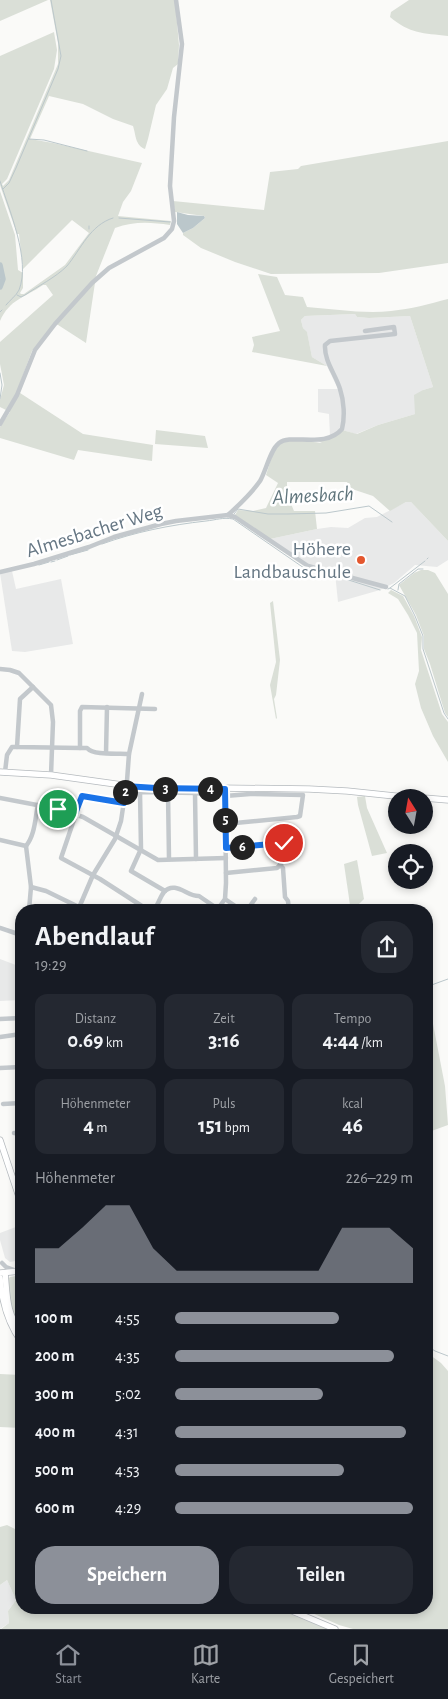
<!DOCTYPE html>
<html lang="de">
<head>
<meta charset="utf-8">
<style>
	:root { --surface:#171b24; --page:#242831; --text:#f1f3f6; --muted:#9ea1a6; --line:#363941; --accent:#8c9099 }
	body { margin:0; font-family:"Alegreya Sans",sans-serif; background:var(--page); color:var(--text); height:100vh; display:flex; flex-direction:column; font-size:19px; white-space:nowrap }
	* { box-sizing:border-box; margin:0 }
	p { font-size:16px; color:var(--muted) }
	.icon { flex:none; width:28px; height:28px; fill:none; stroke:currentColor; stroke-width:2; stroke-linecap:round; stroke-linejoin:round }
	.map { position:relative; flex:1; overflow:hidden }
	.sheet { position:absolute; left:15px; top:904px; width:418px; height:710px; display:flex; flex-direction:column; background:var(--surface); border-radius:20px; box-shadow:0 2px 8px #0003 }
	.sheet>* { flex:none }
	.needle { width:32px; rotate:349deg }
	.fabs { position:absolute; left:388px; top:789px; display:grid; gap:10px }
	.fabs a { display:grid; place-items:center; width:45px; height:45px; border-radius:50%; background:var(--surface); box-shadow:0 2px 8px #0003; font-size:25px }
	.pin { position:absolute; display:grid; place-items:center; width:42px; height:42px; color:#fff; margin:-21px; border:2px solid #fff; border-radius:50%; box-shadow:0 1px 5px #0007 }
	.km { position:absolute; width:25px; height:25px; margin:-12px; border-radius:50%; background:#222; color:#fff; font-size:14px; line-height:25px; text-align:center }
	.round { display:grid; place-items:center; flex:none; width:52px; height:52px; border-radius:20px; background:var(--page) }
	.head { display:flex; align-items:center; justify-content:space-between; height:85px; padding:0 20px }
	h1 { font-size:28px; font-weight:700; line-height:38px }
	.figures { display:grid; grid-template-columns:repeat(3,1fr); gap:8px; height:85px; padding:5px 20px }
	.figures div { display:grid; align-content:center; border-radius:12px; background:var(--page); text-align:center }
	.figures b { font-size:21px; font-weight:700 }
	.figures small { font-size:14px; font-weight:400 }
	.figures p { font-size:14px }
	.chart { height:140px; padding:10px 20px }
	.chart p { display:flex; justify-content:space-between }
	.chart svg { width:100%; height:90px; margin-top:5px; fill:var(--accent); opacity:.7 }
	.button { display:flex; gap:10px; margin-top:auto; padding:10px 20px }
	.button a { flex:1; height:58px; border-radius:20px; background:var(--accent); color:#fff; font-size:20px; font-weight:700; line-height:58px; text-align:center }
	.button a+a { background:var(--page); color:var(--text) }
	ul { padding:0 20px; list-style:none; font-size:16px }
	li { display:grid; grid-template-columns:80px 60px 1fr; align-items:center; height:38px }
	li i { height:12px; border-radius:6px; background:var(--accent) }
	.tabs { display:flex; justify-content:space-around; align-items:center; height:70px; border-top:1px solid var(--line); background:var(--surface); font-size:14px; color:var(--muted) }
	.tabs a { display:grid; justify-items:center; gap:2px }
	.tabs .current { color:var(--accent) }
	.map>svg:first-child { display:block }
</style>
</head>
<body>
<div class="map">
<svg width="448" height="1629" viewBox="0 0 448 1629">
	<rect width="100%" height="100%" fill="#fafaf8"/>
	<g fill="#e8e9e9">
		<path d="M355,314L357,317L369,318L410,316L433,387L423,390L415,414L378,425L356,434L342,430L330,436L329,414L318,412V389H338L327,366L312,357L307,333L303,328L301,320L305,316Z"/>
		<path d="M406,502H411L448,541V560L437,567L415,565L394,583L380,590L338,602L335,573L307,564L270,539L317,529L331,527L348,528L365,518L377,517Z"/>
		<path d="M12,571L16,589L61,579L73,644L25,652L12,651L0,573Z"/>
		<path d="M0,959L21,967V1000L0,1001Z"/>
		<path d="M21,1225V1260L10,1262L5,1258L0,1240V1233Z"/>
		<path d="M7,1580L16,1600L8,1611L9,1623L0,1629V1585Z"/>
	</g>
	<g fill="#dadfd7">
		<path d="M0,0H48L0,21Z"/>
		<path d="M50,0H175L179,45L178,64L173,68L167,89L156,105L148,139L145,149C135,145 136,135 133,126L113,119L83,104L49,96L30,139L53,143L142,163L131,191L123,202L118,216L171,221L170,225C150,222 134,221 115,228L96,276L86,343L55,323L32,351L17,391L83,434L153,445L152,461L78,450L74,460L0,438V427L10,412L0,407V400L4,385L0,364V342L53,295L46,285H43C24,298 10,299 0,321V191L15,235L18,270L23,273V288L20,293L21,294H24L65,265L89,233L72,220L23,269L19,234H17L0,185V56L54,32L57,50L54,69L7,179L2,184L3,186L9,180L58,64V43Z"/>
		<path d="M409,0H448V36C423,33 410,34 390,17L391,12Z"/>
		<path d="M448,141V263L379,273L271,274L235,262L201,248L183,235V233L193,228L205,218L204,216L175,212L173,201L264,210L270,172L298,169L301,166Z"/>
		<path d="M258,274L277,277L285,295L303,297L307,307C334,309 364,314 391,311C411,309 429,304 448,299V541L411,502H406L390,511L373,496L352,489L347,482H287V494L294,511H315L317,529L270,539L235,515L238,510L253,511L266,508L278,483L266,475C269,467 271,456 276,448C284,435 310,442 322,443L314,439L330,436L342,430L357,434L378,425L415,414L414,395L423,390L433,387L410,316L369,318L357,317L355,314L305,316L301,320L303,328L307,332L312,357L327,366L252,352L254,345L252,337L280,331Z"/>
		<path d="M156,430L205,436L208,448L155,444Z"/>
		<path d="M421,570H428L435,573L448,594V717L445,713L430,664L424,649V636L416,615L399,585L414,573Z"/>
		<path d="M391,590L403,596L414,616L422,637L421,650L442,714L448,722V762L433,736L421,708L415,684L419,671L417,633L408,615L398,599L388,593Z"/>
		<path d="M273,601L280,660L276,695L274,699L277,718L276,719L270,685L276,662L270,603Z"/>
		<path d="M365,796L367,808L387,853L372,856L358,805L357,797Z"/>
		<path d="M357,860L364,899L353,910L350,905L344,864Z"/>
		<path d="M431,985L428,998L445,1086L448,1125L426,1133V987Z"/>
		<path d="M21,1275V1328L11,1311L8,1279L10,1277Z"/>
		<path d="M426,1352L441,1363L448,1371V1629H353L339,1625L301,1608H426Z"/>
		<path d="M0,1374L21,1375V1428L0,1427Z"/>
		<path d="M7,1525L21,1532V1608H276L327,1629H1L9,1623L8,1611L16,1600L7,1580L0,1585V1527Z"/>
	</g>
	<path fill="#bbc7cb" d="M177,212L188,215L204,216L205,218L193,228L183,233L177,224Z"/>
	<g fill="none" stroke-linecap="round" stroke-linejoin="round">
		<g stroke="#bbc7cb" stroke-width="1">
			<path d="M29,139L44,140L87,151"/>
			<path d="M0,181C9,210 31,260 19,290C16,296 10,300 6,305"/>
			<path d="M3,189L9,183L16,168L58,69L61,56L51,0"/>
			<path d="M119,218L170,222"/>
			<path d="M89,229V226"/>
			<path d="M17,295L21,297L25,295C38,286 55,278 67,266C81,249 90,225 113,218"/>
			<path d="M0,312L2,310"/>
			<path d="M0,373L2,385L0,399"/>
			<path d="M234,514L238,509L268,514H287L326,513L369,506L392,522"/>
			<path d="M102,544C135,532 170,525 206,521C216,520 223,517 233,519L304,568L319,573L333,575"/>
			<path d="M70,555L88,550"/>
			<path d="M427,559L428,558"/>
			<path d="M57,560L68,556"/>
			<path d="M51,562L55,561"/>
			<path d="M39,565L49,562"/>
			<path d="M336,576L380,590"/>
			<path d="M390,588L425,561"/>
			<path d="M388,589L390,588L405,596L415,616L423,636V649L444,713L448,719"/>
			<path d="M398,590L399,584L418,569H423"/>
			<path d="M426,987L448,979"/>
			<path d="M426,1345L435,1351L448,1356"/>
		</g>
		<path stroke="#bbc7cb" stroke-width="5.5" d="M0,265L3,279L0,287"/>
		<defs>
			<g id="major">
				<path d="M0,772L51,775L137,787L309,789L347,791L414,798"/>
				<path d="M424,798L448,800"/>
				<path d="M0,1140L21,1203"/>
				<path d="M0,1273L21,1271"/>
				<path d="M5,1273C7,1292 6,1316 21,1330"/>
				<path d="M0,1278C2,1301 7,1322 21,1341"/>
				<path d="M285,1608L335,1629"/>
			</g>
		</defs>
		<use href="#major" stroke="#b5babe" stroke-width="7"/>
		<g stroke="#c3c8cc" stroke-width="4.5">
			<path d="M0,424L17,395L35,350L55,324L92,283L109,268L164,238L172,229L174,221L170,186L174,117L182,44L176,0"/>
			<path d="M228,515C239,505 251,494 260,481C266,471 270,450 279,443C292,433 325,449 342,429C345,417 344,401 340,389C336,375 324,361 325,345L330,341L395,334L394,327L365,331"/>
			<path d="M0,572L34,564L89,547L114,537L161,524L176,521L228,515L235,517L308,566L386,587"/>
			<path d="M0,669L10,670L19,673L51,705L53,722L51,775"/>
			<path d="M33,687L20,699L17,747L80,748H87C94,756 118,753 129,754"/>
			<path d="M80,748V711L82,707L155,709"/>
			<path d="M106,753L107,707"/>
			<path d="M5,772L7,755L12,747H17"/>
			<path d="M168,793L169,859"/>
			<path d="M195,793L196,859"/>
			<path d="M0,798L58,809L83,817L158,860L226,858"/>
			<path d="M124,803L82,796L61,858L100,879L148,910"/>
			<path d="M0,840L26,846L31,887L29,910"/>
			<path d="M26,846C35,835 35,819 38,805"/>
			<path d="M226,848L284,843L290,844C289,852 283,863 277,868L226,873"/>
			<path d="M280,865L283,868L285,897L288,901L289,910"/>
			<path d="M31,887L46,891L85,910"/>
			<path d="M165,891L131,871L141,849L140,792L195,793L225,796L250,794L303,795L300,816L297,817L225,824"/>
			<path d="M225,899L241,910"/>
			<path d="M78,910L93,875L115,839L121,821L127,781L129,754L142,694"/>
			<path d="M154,910C158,905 160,897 164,892C175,880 188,897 199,896L218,909"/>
			<path d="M217,910L225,899L226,883L225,789"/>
			<path d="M247,910L255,899"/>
			<path d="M0,928L21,935"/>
			<path d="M0,1019L21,1018"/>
			<path d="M0,1037L21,1034"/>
			<path d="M0,1068L21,1067"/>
			<path d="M3,1104L21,1103"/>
			<path d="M14,1133L21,1134"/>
			<path d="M2,1263L6,1267L14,1270"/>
		</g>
		<use href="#major" stroke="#fff" stroke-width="5.5"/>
	</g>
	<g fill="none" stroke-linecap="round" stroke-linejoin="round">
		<defs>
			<path id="route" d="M58,809L75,814L82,796L124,803L125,786L156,788L225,789L226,848L284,843"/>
		</defs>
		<use href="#route" stroke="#fff" stroke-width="10"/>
		<use href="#route" stroke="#1a73e8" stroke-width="6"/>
	</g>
	<circle fill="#e4572e" stroke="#fff" stroke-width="2" cx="361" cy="560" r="5"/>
	<g text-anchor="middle" stroke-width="5" stroke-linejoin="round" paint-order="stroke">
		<g font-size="20" fill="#657683" stroke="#fff">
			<text transform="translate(94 530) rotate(-17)" y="7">Almesbacher Weg</text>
		</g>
		<g font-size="20" fill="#657683" stroke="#fff" text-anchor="end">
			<text x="351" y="555">Höhere<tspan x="351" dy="23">Landbauschule</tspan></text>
		</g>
		<g font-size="21" font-style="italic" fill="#60757c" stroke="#fff">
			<text transform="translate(313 495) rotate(-3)" y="7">Almesbach</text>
		</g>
	</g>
</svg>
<div class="fabs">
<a><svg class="needle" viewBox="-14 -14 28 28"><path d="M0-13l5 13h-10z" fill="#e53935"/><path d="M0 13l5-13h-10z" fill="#9ea1a6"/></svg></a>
<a><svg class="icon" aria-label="locate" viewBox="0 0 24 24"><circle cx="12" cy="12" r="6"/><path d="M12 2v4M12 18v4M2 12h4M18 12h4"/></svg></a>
</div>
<div class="pin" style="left:58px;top:809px;background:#1e9e55"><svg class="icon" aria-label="arrive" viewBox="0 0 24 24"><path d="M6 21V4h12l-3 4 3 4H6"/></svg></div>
<div class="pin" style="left:284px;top:843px;background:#d93025"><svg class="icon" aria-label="check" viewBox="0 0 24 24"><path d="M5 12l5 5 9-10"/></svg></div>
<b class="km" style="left:125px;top:792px">2</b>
<b class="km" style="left:165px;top:789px">3</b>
<b class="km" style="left:210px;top:789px">4</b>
<b class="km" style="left:225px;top:820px">5</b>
<b class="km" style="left:242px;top:847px">6</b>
<section class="sheet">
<div class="head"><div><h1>Abendlauf</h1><p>19:29</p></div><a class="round"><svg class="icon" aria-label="share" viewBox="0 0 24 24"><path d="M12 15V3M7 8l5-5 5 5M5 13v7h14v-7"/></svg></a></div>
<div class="figures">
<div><p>Distanz</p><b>0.69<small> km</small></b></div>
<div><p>Zeit</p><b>3:16</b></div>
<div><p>Tempo</p><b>4:44<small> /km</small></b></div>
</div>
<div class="figures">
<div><p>Höhenmeter</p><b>4<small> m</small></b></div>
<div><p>Puls</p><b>151<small> bpm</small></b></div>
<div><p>kcal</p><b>46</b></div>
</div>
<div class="chart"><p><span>Höhenmeter</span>226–229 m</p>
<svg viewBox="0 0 160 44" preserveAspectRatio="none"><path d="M0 44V27L10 27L20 17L30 6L40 6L50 27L60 38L70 38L80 38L90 38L100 38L110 38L120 38L130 17L140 17L150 17L160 27V44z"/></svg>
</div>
<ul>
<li><b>100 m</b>4:55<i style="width:69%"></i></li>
<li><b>200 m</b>4:35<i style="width:92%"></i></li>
<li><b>300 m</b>5:02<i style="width:62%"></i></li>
<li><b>400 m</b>4:31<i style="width:97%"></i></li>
<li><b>500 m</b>4:53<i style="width:71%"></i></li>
<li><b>600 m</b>4:29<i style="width:100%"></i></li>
</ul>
<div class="button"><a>Speichern</a><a>Teilen</a></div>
</section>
</div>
<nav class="tabs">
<a class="current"><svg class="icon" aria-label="home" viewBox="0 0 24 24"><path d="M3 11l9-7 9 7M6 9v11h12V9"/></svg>Start</a>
<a><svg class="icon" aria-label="map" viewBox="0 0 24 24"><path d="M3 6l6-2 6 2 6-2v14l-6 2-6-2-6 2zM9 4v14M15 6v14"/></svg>Karte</a>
<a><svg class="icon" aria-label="saved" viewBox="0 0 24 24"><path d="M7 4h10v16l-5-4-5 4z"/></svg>Gespeichert</a>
</nav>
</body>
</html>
